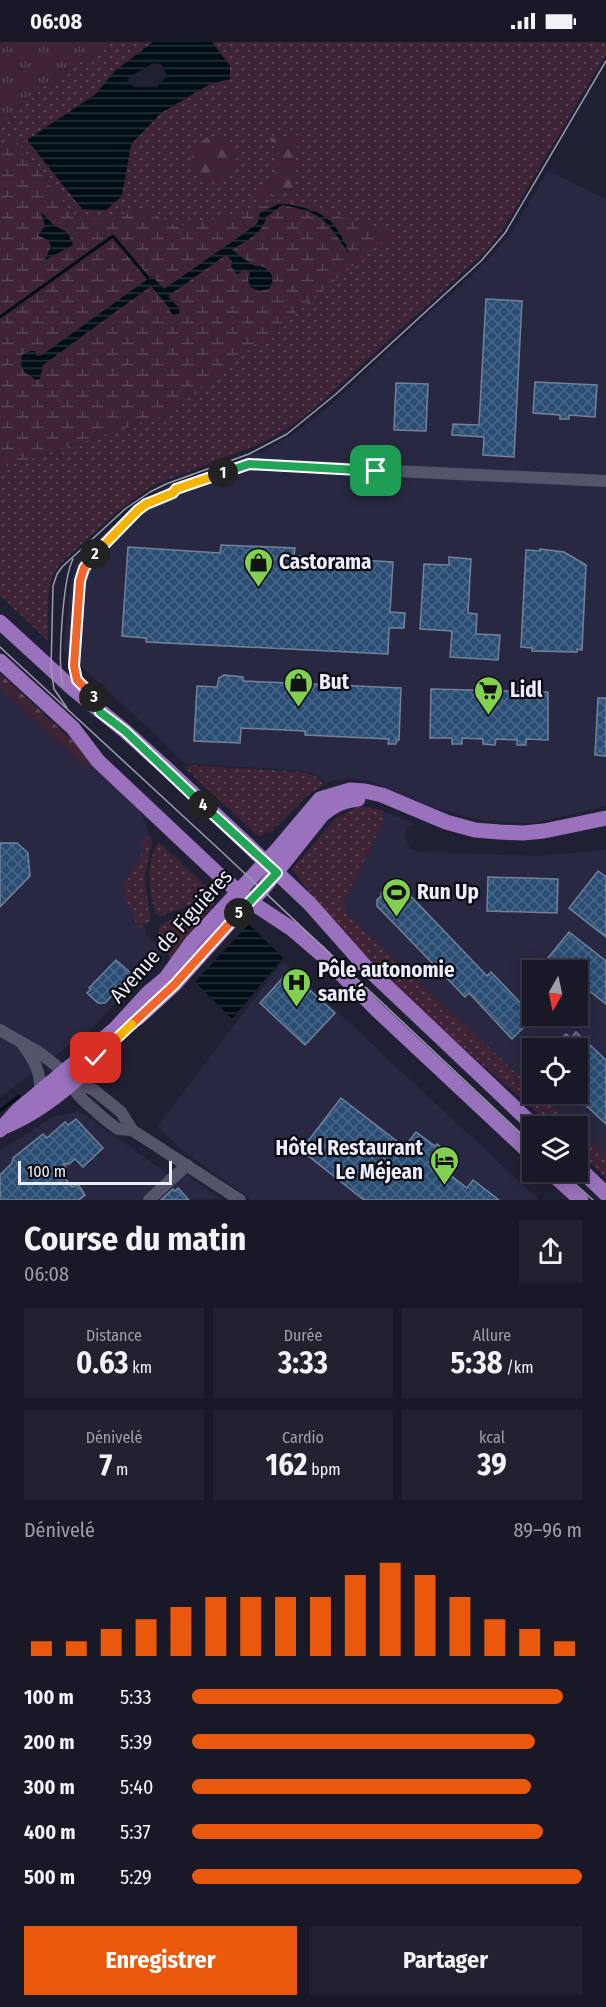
<!DOCTYPE html>
<html lang="fr">
<head>
<meta charset="utf-8">
<style>
	:root { --surface:#181827; --page:#21212f; --text:#f1f3f6; --muted:#9fa0a7; --line:#363744; --accent:#ea580c }
	body { margin:0; font-family:"Fira Sans Condensed",sans-serif; background:var(--page); color:var(--text); height:100vh; display:flex; flex-direction:column; font-size:22px; white-space:nowrap }
	* { box-sizing:border-box; margin:0 }
	p { font-size:20px; color:var(--muted) }
	.icon { flex:none; width:33px; height:33px; fill:none; stroke:currentColor; stroke-width:2; stroke-linecap:round; stroke-linejoin:round }
	.map { position:relative; height:1158px; overflow:hidden }
	.panel { display:flex; flex-direction:column; background:var(--surface); flex:1 }
	.panel>* { flex:none }
	.needle { width:39px; rotate:189deg }
	.buttons { position:absolute; left:522px; top:918px; display:grid; gap:12px }
	.buttons a { display:grid; place-items:center; width:66px; height:66px; border-radius:0px; background:var(--surface); box-shadow:0 3px 15px #0003,0 0 0 2px var(--line); font-size:30px }
	.scale { position:absolute; left:18px; bottom:15px; width:154px; box-sizing:border-box; padding-left:6px; border:3px solid #ecedfa; border-top:0; font-size:16px; line-height:21px; white-space:nowrap; color:#ecedfa; -webkit-text-stroke:4px #0b0b13; paint-order:stroke }
	.pin { position:absolute; display:grid; place-items:center; width:51px; height:51px; color:#fff; margin:-26px; border-radius:12px; box-shadow:0 3px 9px #0006 }
	.km { position:absolute; width:30px; height:30px; margin:-15px; border-radius:50%; background:#222; color:#fff; font-size:16px; line-height:30px; text-align:center }
	.round { display:grid; place-items:center; flex:none; width:63px; height:63px; border-radius:0px; background:var(--page) }
	.head { display:flex; align-items:center; justify-content:space-between; height:102px; padding:0 24px }
	h1 { font-size:33px; font-weight:700; line-height:45px }
	.stats { display:grid; grid-template-columns:repeat(3,1fr); gap:9px; height:102px; padding:6px 24px }
	.stats div { display:grid; align-content:center; border-radius:0px; background:var(--page); text-align:center }
	.stats b { font-size:30px; font-weight:700 }
	.stats small { font-size:16px; font-weight:400 }
	.stats p { font-size:16px }
	.chart { height:168px; padding:12px 24px }
	.chart p { display:flex; justify-content:space-between }
	.chart svg { width:100%; height:108px; margin-top:6px; stroke:var(--accent); stroke-width:6 }
	.primary-button { display:flex; gap:12px; margin-top:auto; padding:12px 24px }
	.primary-button a { flex:1; height:69px; border-radius:0px; background:var(--accent); color:#fff; font-size:24px; font-weight:700; line-height:69px; text-align:center }
	.primary-button a+a { background:var(--page); color:var(--text) }
	ul { padding:0 24px; list-style:none; font-size:20px }
	li { display:grid; grid-template-columns:96px 72px 1fr; align-items:center; height:45px }
	li i { height:15px; border-radius:8px; background:var(--accent) }
	.status { display:flex; justify-content:space-between; align-items:center; height:42px; padding:0 30px; background:var(--surface); direction:ltr }
	.status svg { height:16px; fill:currentColor }
	.map>svg:first-child { display:block }
</style>
</head>
<body>
<div class="status"><b>06:08</b><svg viewBox="0 0 49 12"><path d="M0 12V9h3v3zM5 12V6h3v6zM10 12V3h3v9zM15 12V0h3v12zM26 1h20v11H26zM47 4h2v5h-2z"/></svg></div>
<div class="map">
<svg width="606" height="1158" viewBox="0 0 606 1158">
	<defs>
		<pattern id="grass-dots" width="8" height="8" patternUnits="userSpaceOnUse" patternTransform="scale(1.5)"><rect width="8" height="8" fill="#3e2435"/><path d="M2 2h.1M6 6h.1" fill="none" stroke="#5a4453" stroke-width="1.8" stroke-linecap="round"/></pattern>
		<pattern id="forest-firs" width="22" height="20" patternUnits="userSpaceOnUse" patternTransform="scale(1.5)"><rect width="22" height="20" fill="#3e2435"/><path d="M5 1l3.5 6h-7zM16 11l3.5 6h-7z" fill="#5a4453"/></pattern>
		<pattern id="wetland-marsh" width="20" height="14" patternUnits="userSpaceOnUse" patternTransform="scale(1.5)"><rect width="20" height="14" fill="#3e2435"/><path d="M1 5h8M5 5V1M11 12h8M15 12V8" fill="none" stroke="#5a4453"/></pattern>
		<pattern id="park-tufts" width="24" height="20" patternUnits="userSpaceOnUse" patternTransform="scale(1.5)"><rect width="24" height="20" fill="#3e2435"/><path d="M3 7l-1-3M5 7V3M7 7l1-3M15 17l-1-3M17 17v-4M19 17l1-3" fill="none" stroke="#5a4453"/></pattern>
		<pattern id="water-rules" width="6" height="5" patternUnits="userSpaceOnUse" patternTransform="scale(1.5)"><rect width="6" height="5" fill="#000f16"/><path d="M0 2.5h6" fill="none" stroke="#253239"/></pattern>
		<pattern id="building-cross-hatch" width="8" height="8" patternUnits="userSpaceOnUse" patternTransform="scale(1.5)"><rect width="8" height="8" fill="#2a4d74"/><path d="M0 0l8 8M0 8l8-8" fill="none" stroke="#496789"/></pattern>
	</defs>
	<rect width="100%" height="100%" fill="#202034"/>
	<g fill="#282842" fill-rule="evenodd">
		<path d="M548,129L606,157V764L534,781L486,779L438,767L370,739L354,737L333,738L326,742L318,734L306,729L184,721L154,691L64,609L71,540L77,520L88,506L140,460L172,442L264,409L298,389L328,365L488,218L513,188Z"/>
		<path d="M0,637L136,764L145,779L151,800L128,839L148,896L165,910L88,989L0,1055Z"/>
		<path d="M381,768L414,782L408,785L405,790L406,800L411,807L419,810L537,814L606,808V1114L578,1087V1084H574L539,1052H578V1006H532V1046L347,872L344,860L385,776ZM532,928H578V974H532Z"/>
		<path d="M283,919L539,1158H252L185,1110L157,1085Z"/>
		<path d="M79,1069L169,1133L142,1158H0V1109L53,1075Z"/>
		<path d="M184,1131L222,1157L156,1158Z"/>
	</g>
	<g fill="url(#grass-dots)">
		<path d="M111,0H153L115,29L96,52L28,98L82,167L128,124L131,103L161,71L210,42L230,37V24L212,0H606V12L505,184L487,208L319,362L294,382L262,401L152,444L118,469L61,521C43,540 49,574 48,599L0,553V427L168,372L229,175L177,184L142,167L107,176H76L13,95L0,109V85L28,55Z"/>
		<path d="M189,723L305,730L317,735L324,742L307,754L271,790L265,791L259,795L186,727Z"/>
		<path d="M360,764L381,768L385,776L344,860L347,872L532,1046V1052H539L574,1084H552C463,1004 363,925 292,827L336,776Z"/>
		<path d="M151,794L152,800L144,836L151,879L139,886L125,858L124,848L125,840L141,816L142,798Z"/>
		<path d="M159,800L210,848L198,860L161,874L155,871C150,849 145,820 159,800Z"/>
		<path d="M210,860L214,862L180,903L171,916C160,907 157,897 160,883Z"/>
		<path d="M578,1087L606,1114V1136L578,1109Z"/>
	</g>
	<g fill="url(#forest-firs)">
		<path d="M298,93L293,148L245,161L275,132L281,115L269,96Z"/>
		<path d="M208,95L227,100L236,117L223,137L207,141L197,133L190,120L195,104Z"/>
		<path d="M0,632L72,698L91,720L85,725L0,646Z"/>
	</g>
	<path fill="url(#wetland-marsh)" d="M13,95L76,176H107L142,167L177,184L229,175L286,157L393,192L168,372L0,427V109Z"/>
	<path fill="url(#park-tufts)" d="M0,0H111L28,55L0,85Z"/>
	<g fill="url(#water-rules)" fill-rule="evenodd">
		<path d="M153,0H212L230,24V37L210,42L161,71L131,102L122,154L105,169L82,167L27,98L96,52L115,29ZM152,21L161,22L167,34L157,45H134L127,38C134,30 144,29 152,21Z"/>
		<path d="M281,161C321,168 335,173 350,213C326,179 325,171 282,163L266,175C264,191 245,199 232,208L254,224C268,223 278,234 269,247L259,249L250,245L248,237L250,231L245,227L238,232L236,231L231,225L232,219L226,213L168,254L177,264L180,265L179,272L174,273L170,270V267L151,244L43,323L40,337L35,338C25,328 19,331 22,313L30,309H35L37,314L42,313L152,234L164,247L246,190L258,180L260,171Z"/>
		<path d="M41,170L54,183L68,191L73,203L45,218L51,204L48,198L38,193L45,184Z"/>
		<path d="M249,882L283,916L232,977L195,940Z"/>
	</g>
	<g fill="none" stroke-linecap="round" stroke-linejoin="round">
		<g stroke="#000f16" stroke-width="3">
			<path d="M0,275L113,194L148,236"/>
			<path d="M0,1069L19,1054"/>
		</g>
	</g>
	<g fill="url(#building-cross-hatch)" stroke="#728397" stroke-width="1.5">
		<path d="M486,257L522,259L514,415L483,413L484,395L452,393L453,382L479,383Z"/>
		<path d="M535,340L597,343L595,375L569,373V377H560V373L533,371Z"/>
		<path d="M396,341L428,342L426,389L394,388Z"/>
		<path d="M221,503L295,506L294,514L393,520L390,570L405,571L404,586H389L388,612L146,600V596L122,594L128,505L220,511Z"/>
		<path d="M540,507L564,510L586,523L582,608L577,607V610L532,609V606L521,605L526,508L540,509Z"/>
		<path d="M449,515L471,517L468,571L477,572L476,592L500,593L498,618L450,615L452,589L420,587L424,522L449,523Z"/>
		<path d="M224,633L243,635V639L401,646L399,698H397L396,702H388L389,697L305,693V689L241,686L240,701L194,699L197,644L217,645L219,636Z"/>
		<path d="M431,647L548,650V698L526,697V703H517V698L496,697L495,703L483,702V697L462,696V702H452V696H430Z"/>
		<path d="M598,656H606V714L595,713Z"/>
		<path d="M0,801H17L28,811L30,834L0,865Z"/>
		<path d="M598,829L606,835V895L569,866Z"/>
		<path d="M488,835L558,837L557,871L487,869Z"/>
		<path d="M387,845L389,846L402,845L487,934L491,930L534,975L512,997L469,951L465,955L377,864V858L382,853L381,851Z"/>
		<path d="M569,890L606,919V962L578,940V928H563L548,916Z"/>
		<path d="M116,918L132,932L105,961H98L87,951L91,947L89,946Z"/>
		<path d="M289,929L335,971L305,1003L260,961Z"/>
		<path d="M576,990L606,1018V1082L578,1056V1006H552L566,992L571,996Z"/>
		<path d="M341,1056L402,1103L405,1104L416,1090L435,1104L437,1102L459,1119L449,1132L467,1146L473,1138L499,1158H364L301,1108Z"/>
		<path d="M76,1077L103,1106L83,1125L75,1117L69,1122H63L66,1125L60,1130L72,1145L78,1142L85,1153L79,1158H0V1133L12,1121L13,1116L43,1092L47,1096L65,1080L68,1083Z"/>
		<path d="M178,1146L189,1158H161L173,1147L175,1149Z"/>
	</g>
	<g fill="none" stroke-linecap="round" stroke-linejoin="round">
		<g stroke="#53556b" stroke-width="12">
			<path d="M99,668L93,652L77,638L74,624L80,539L89,518L138,468C149,459 168,457 176,447L249,422L606,439"/>
			<path d="M0,988L40,1011L64,1030"/>
			<path d="M23,1003C34,1018 41,1030 40,1048"/>
			<path d="M73,1040L94,1048L121,1070L132,1088L240,1158"/>
			<path d="M73,1040L75,1049L83,1058L107,1079L118,1087L132,1088"/>
			<path d="M149,1158L187,1123"/>
		</g>
		<g stroke="#9a71bd" stroke-width="15">
			<path d="M0,580L73,647L125,689L166,726L271,825L310,862L364,923L534,1084"/>
			<path d="M0,619L73,686L98,719L219,833L251,860L292,887L320,911L377,968L532,1113"/>
			<path d="M138,976L174,943L232,878L262,848L322,773C333,763 343,759 358,757"/>
			<path d="M6,1084C34,1072 60,1053 82,1032C90,1025 97,1015 105,1008"/>
			<path d="M0,1088L18,1068L115,987L148,951L166,936L192,900L276,809L320,757L350,748L365,749L382,753L446,780L475,788L499,790L523,791L544,789L606,776"/>
			<path d="M578,1125L606,1152"/>
			<path d="M550,1130L581,1158"/>
		</g>
		<g stroke="#9b9cab" stroke-width="1.5">
			<path d="M0,605L222,810L532,1102"/>
			<path d="M63,644C57,623 63,536 73,517"/>
			<path d="M67,666L54,647L51,627L53,544L57,532L62,525L125,467L150,450L166,442L249,412L287,392L336,352L481,219L505,191L606,19"/>
			<path d="M562,1130L593,1158"/>
		</g>
	</g>
	<g fill="none" stroke-linecap="round" stroke-linejoin="round">
		<defs>
			<path id="split-1" d="M223,431L249,422L376,429"/>
			<path id="split-2" d="M95,512L138,468L146,462L173,451L176,447L223,431"/>
			<path id="split-3" d="M94,655L77,638L74,624L80,539L84,526L95,512"/>
			<path id="split-4" d="M94,655L100,670L125,689L203,763"/>
			<path id="split-5" d="M203,763L277,831L239,871"/>
			<path id="split-6" d="M132,982L174,943L239,871"/>
			<path id="split-7" d="M96,1016L132,982"/>
		</defs>
		<use href="#split-1" stroke="#fff" stroke-width="12"/>
		<use href="#split-2" stroke="#fff" stroke-width="12"/>
		<use href="#split-3" stroke="#fff" stroke-width="12"/>
		<use href="#split-4" stroke="#fff" stroke-width="12"/>
		<use href="#split-5" stroke="#fff" stroke-width="12"/>
		<use href="#split-6" stroke="#fff" stroke-width="12"/>
		<use href="#split-7" stroke="#fff" stroke-width="12"/>
		<use href="#split-1" stroke="#22a559" stroke-width="8"/>
		<use href="#split-2" stroke="#f5b400" stroke-width="8"/>
		<use href="#split-3" stroke="#f0652b" stroke-width="8"/>
		<use href="#split-4" stroke="#22a559" stroke-width="8"/>
		<use href="#split-5" stroke="#22a559" stroke-width="8"/>
		<use href="#split-6" stroke="#f0652b" stroke-width="8"/>
		<use href="#split-7" stroke="#f5b400" stroke-width="8"/>
	</g>
	<defs>
		<symbol id="shop-pin" viewBox="-11 -11 22 30"><path d="M0 17L-7.5 6A9.5 9.5 0 1 1 7.5 6Z" fill="#81d050" stroke="#0b0b13"/><path d="M-5-2.5h2.3a2.7 3.5 0 0 1 5.4 0H5L5.5 6h-11ZM-1.5-2.5h3a1.5 2.3 0 0 0-3 0Z" fill="#111"/></symbol>
		<symbol id="supermarket-pin" viewBox="-11 -11 22 30"><path d="M0 17L-7.5 6A9.5 9.5 0 1 1 7.5 6Z" fill="#81d050" stroke="#0b0b13"/><path d="M-6-5.5h2.5l.6 2H6L4.5 2H-2.5L-4.4-4H-6ZM-1.5 3.2a1.3 1.3 0 1 0 .1 0ZM3 3.2a1.3 1.3 0 1 0 .1 0Z" fill="#111"/></symbol>
		<symbol id="stadium-pin" viewBox="-11 -11 22 30"><path d="M0 17L-7.5 6A9.5 9.5 0 1 1 7.5 6Z" fill="#81d050" stroke="#0b0b13"/><path d="M0-5a6.5 5 0 1 0 0 10a6.5 5 0 1 0 0-10ZM-3.5-1.8h7v3.6h-7Z" fill="#111"/></symbol>
		<symbol id="hospital-pin" viewBox="-11 -11 22 30"><path d="M0 17L-7.5 6A9.5 9.5 0 1 1 7.5 6Z" fill="#81d050" stroke="#0b0b13"/><path d="M-5-5h3v3.5h4V-5h3V5h-3V1.5h-4V5h-3Z" fill="#111"/></symbol>
		<symbol id="hotel-pin" viewBox="-11 -11 22 30"><path d="M0 17L-7.5 6A9.5 9.5 0 1 1 7.5 6Z" fill="#81d050" stroke="#0b0b13"/><path d="M-6-4.5h1.5V1H6V5H4.5V3h-9V5H-6ZM-4 0a1.8 1.8 0 1 1 3.6 0ZM.5 0V-2.5h3Q6-2.5 6 0Z" fill="#111"/></symbol>
	</defs>
	<g fill-rule="evenodd">
		<use href="#shop-pin" x="242" y="504" width="33" height="45"/>
		<use href="#shop-pin" x="282" y="624" width="33" height="45"/>
		<use href="#supermarket-pin" x="472" y="632" width="33" height="45"/>
		<use href="#stadium-pin" x="380" y="834" width="33" height="45"/>
		<use href="#hospital-pin" x="280" y="924" width="33" height="45"/>
		<use href="#hotel-pin" x="428" y="1102" width="33" height="45"/>
	</g>
	<g text-anchor="middle" stroke-width="4.5" stroke-linejoin="round" paint-order="stroke">
		<g font-size="21" font-weight="bold" fill="#ecedfa" stroke="#0b0b13" text-anchor="start">
			<text x="279" y="527">Castorama</text>
			<text x="319" y="647">But</text>
			<text x="510" y="655">Lidl</text>
			<text x="417" y="857">Run Up</text>
			<text x="318" y="935">Pôle autonomie<tspan x="318" dy="24">santé</tspan></text>
			<text x="423" y="1113" text-anchor="end">Hôtel Restaurant<tspan x="423" dy="24">Le Méjean</tspan></text>
		</g>
		<g font-size="21" fill="#ecedfa" stroke="#0b0b13">
			<text transform="translate(171 894) rotate(-48)" y="7">Avenue de Figuières</text>
		</g>
	</g>
</svg>
<div class="buttons">
<a><svg class="needle" viewBox="-14 -14 28 28"><path d="M0-13l5 13h-10z" fill="#e53935"/><path d="M0 13l5-13h-10z" fill="#9fa0a7"/></svg></a>
<a><svg class="icon" aria-label="locate" viewBox="0 0 24 24"><circle cx="12" cy="12" r="6"/><path d="M12 2v4M12 18v4M2 12h4M18 12h4"/></svg></a>
<a><svg class="icon" aria-label="layers" viewBox="0 0 24 24"><path d="M12 4l9 5-9 5-9-5zM3 14l9 5 9-5"/></svg></a>
</div>
<div class="scale">100 m</div>
<div class="pin" style="left:376px;top:429px;background:#1e9e55"><svg class="icon" aria-label="arrive" viewBox="0 0 24 24"><path d="M6 21V4h12l-3 4 3 4H6"/></svg></div>
<div class="pin" style="left:96px;top:1016px;background:#d93025"><svg class="icon" aria-label="check" viewBox="0 0 24 24"><path d="M5 12l5 5 9-10"/></svg></div>
<b class="km" style="left:223px;top:431px">1</b>
<b class="km" style="left:95px;top:512px">2</b>
<b class="km" style="left:94px;top:655px">3</b>
<b class="km" style="left:203px;top:763px">4</b>
<b class="km" style="left:239px;top:871px">5</b>
</div>
<section class="panel">
<div class="head"><div><h1>Course du matin</h1><p>06:08</p></div><a class="round"><svg class="icon" aria-label="share" viewBox="0 0 24 24"><path d="M12 15V3M7 8l5-5 5 5M5 13v7h14v-7"/></svg></a></div>
<div class="stats">
<div><p>Distance</p><b>0.63<small> km</small></b></div>
<div><p>Durée</p><b>3:33</b></div>
<div><p>Allure</p><b>5:38<small> /km</small></b></div>
</div>
<div class="stats">
<div><p>Dénivelé</p><b>7<small> m</small></b></div>
<div><p>Cardio</p><b>162<small> bpm</small></b></div>
<div><p>kcal</p><b>39</b></div>
</div>
<div class="chart"><p><span>Dénivelé</span>89–96 m</p>
<svg viewBox="0 0 160 44" preserveAspectRatio="none"><path d="M5 44V38M15 44V38M25 44V33M35 44V29M45 44V24M55 44V20M65 44V20M75 44V20M85 44V20M95 44V11M105 44V6M115 44V11M125 44V20M135 44V29M145 44V33M155 44V38"/></svg>
</div>
<ul>
<li><b>100 m</b>5:33<i style="width:95%"></i></li>
<li><b>200 m</b>5:39<i style="width:88%"></i></li>
<li><b>300 m</b>5:40<i style="width:87%"></i></li>
<li><b>400 m</b>5:37<i style="width:90%"></i></li>
<li><b>500 m</b>5:29<i style="width:100%"></i></li>
</ul>
<div class="primary-button"><a>Enregistrer</a><a>Partager</a></div>
</section>
</body>
</html>
